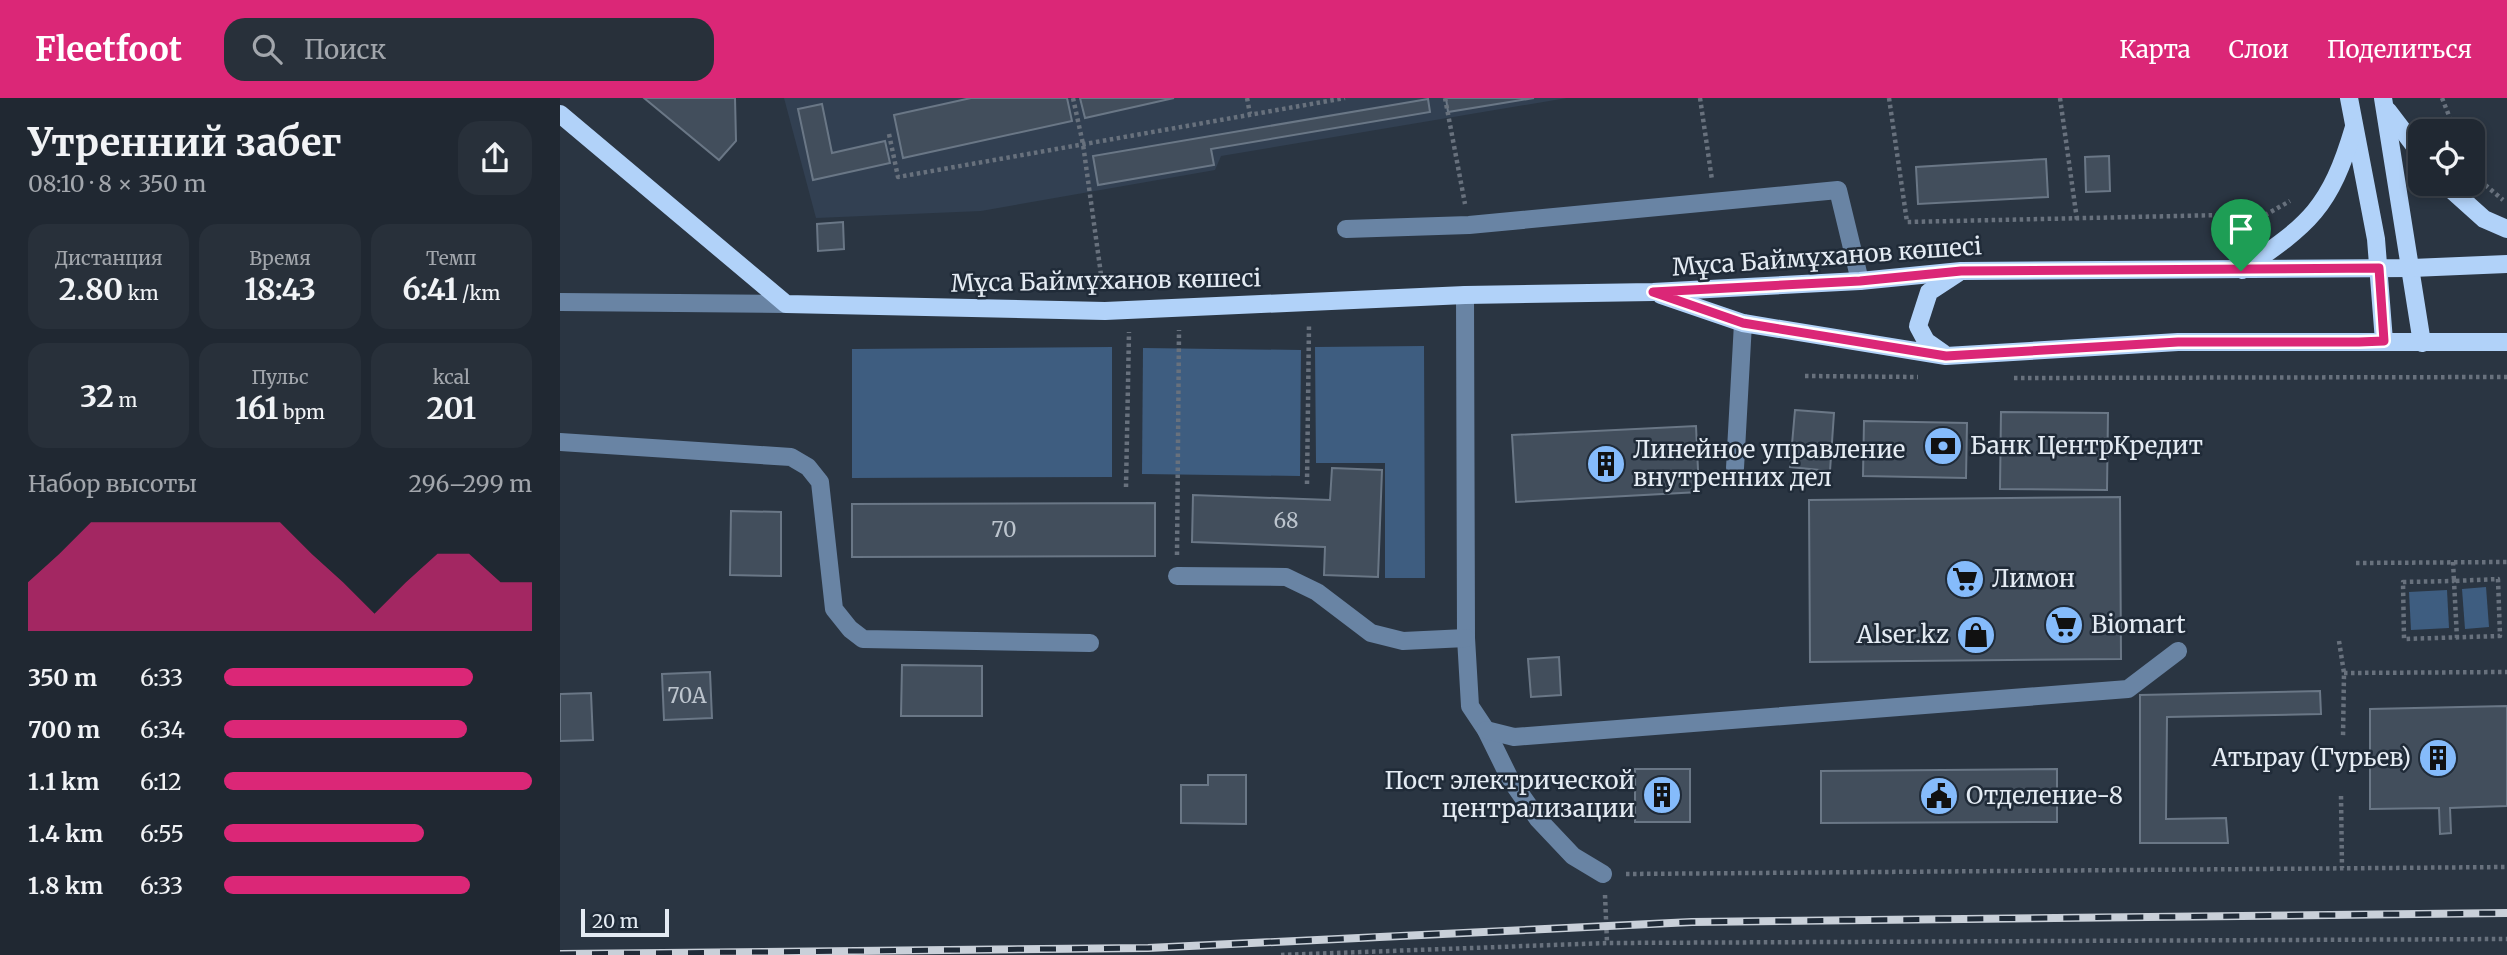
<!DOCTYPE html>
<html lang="ru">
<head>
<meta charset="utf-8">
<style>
	:root { --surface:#202832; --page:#28303a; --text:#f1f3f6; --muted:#a2a6ac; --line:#3d444d; --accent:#db2777 }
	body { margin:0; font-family:Merriweather,serif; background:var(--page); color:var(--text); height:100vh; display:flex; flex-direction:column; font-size:26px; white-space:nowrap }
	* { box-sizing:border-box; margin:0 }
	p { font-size:23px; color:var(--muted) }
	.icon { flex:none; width:38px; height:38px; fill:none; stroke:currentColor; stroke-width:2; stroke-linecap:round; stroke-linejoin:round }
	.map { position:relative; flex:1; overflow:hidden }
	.details { display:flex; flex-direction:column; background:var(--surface); width:560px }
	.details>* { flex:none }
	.controls { position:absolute; left:1848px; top:21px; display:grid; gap:14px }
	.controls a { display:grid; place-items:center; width:77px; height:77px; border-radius:14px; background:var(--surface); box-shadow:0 4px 10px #0003,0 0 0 2px var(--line); font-size:35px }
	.scale { position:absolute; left:21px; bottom:18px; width:88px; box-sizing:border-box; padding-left:7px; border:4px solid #e4ebf3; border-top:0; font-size:19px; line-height:24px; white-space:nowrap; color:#e4ebf3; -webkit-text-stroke:5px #202b38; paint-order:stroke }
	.pin { position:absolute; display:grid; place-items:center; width:60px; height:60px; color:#fff; margin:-72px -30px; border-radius:50% 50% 50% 0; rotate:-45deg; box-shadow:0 0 7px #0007 }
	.pin .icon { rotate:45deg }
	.round { display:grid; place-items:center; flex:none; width:74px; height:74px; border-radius:21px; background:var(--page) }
	.overview { display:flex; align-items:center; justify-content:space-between; height:119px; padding:0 28px }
	h1 { font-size:38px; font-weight:700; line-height:52px }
	.metrics { display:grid; grid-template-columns:repeat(3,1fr); gap:10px; height:119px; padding:7px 28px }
	.metrics div { display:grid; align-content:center; border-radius:18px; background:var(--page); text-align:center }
	.metrics b { font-size:30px; font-weight:700 }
	.metrics small { font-size:19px; font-weight:400 }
	.metrics p { font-size:19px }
	.chart { height:196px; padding:14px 28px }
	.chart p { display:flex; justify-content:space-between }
	.chart svg { width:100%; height:126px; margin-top:7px; fill:var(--accent); opacity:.7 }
	ul { padding:0 28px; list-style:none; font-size:23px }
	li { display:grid; grid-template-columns:112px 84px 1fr; align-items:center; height:52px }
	li i { height:18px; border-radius:9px; background:var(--accent) }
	header { display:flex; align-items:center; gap:42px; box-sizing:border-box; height:98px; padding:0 35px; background:var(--accent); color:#fff }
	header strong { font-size:33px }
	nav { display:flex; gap:38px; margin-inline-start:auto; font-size:24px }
	.search { width:490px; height:63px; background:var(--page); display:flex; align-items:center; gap:18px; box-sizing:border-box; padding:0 24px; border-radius:21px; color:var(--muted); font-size:26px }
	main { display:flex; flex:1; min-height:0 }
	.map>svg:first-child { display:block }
</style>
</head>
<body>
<header>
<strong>Fleetfoot</strong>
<div class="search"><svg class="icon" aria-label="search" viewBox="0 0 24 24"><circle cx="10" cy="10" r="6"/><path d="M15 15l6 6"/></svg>Поиск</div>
<nav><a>Карта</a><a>Слои</a><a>Поделиться</a></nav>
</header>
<main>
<section class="details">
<div class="overview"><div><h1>Утренний забег</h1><p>08:10 · 8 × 350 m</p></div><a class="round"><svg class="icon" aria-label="share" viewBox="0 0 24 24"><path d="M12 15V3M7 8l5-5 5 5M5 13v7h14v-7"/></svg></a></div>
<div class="metrics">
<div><p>Дистанция</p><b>2.80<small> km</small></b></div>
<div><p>Время</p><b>18:43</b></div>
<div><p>Темп</p><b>6:41<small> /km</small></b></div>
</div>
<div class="metrics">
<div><b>32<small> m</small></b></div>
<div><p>Пульс</p><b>161<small> bpm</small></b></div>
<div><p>kcal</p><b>201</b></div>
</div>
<div class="chart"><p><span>Набор высоты</span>296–299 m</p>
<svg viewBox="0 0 160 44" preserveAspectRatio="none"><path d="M0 44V27L10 17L20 6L30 6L40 6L50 6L60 6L70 6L80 6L90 17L100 27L110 38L120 27L130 17L140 17L150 27L160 27V44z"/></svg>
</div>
<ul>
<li><b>350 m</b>6:33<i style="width:81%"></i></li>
<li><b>700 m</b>6:34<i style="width:79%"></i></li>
<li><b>1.1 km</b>6:12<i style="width:100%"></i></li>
<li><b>1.4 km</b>6:55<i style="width:65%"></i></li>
<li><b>1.8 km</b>6:33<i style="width:80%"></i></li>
</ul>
</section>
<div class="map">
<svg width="1947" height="857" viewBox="0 0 1947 857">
	<rect width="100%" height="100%" fill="#2a3542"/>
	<path fill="#324052" d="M224,0H1007L661,58L655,72L421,113L256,120Z"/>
	<g fill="#3e5d80">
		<path d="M864,248L865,480H825V365H756L755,249Z"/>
		<path d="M552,249V379L292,380V251Z"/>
		<path d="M583,250L741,252L740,378L582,376Z"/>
		<path d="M1926,489L1929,529L1905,531L1902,491Z"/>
		<path d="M1887,492L1889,530L1851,532L1849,494Z"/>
	</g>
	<g fill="#424e5c" stroke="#6a7786" stroke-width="2">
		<path d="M84,0H175L176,43L159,62Z"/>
		<path d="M411,0H507L512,23L343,60L334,17Z"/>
		<path d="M520,0H614L525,20Z"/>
		<path d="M886,0H974L888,14Z"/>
		<path d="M868,1L870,14L651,51L654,67L538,87L533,58Z"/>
		<path d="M262,6L272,55L325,43L330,65L253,82L238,11Z"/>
		<path d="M1549,58L1550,93L1526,94L1525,59Z"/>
		<path d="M1486,61L1488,99L1358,106L1356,69Z"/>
		<path d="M283,124L284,151L258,153L257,126Z"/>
		<path d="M1235,312L1274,315L1270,373L1230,369Z"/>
		<path d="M1441,314L1548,315L1547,392L1440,391Z"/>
		<path d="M1304,323L1407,325L1406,380L1303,378Z"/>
		<path d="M1136,328L1139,394L956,404L952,337Z"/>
		<path d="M772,370L822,372L818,479L764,477L765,449L632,444L633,397L770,402Z"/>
		<path d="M1560,399L1561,561L1250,564L1249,402Z"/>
		<path d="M595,405V458L292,459V406Z"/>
		<path d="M171,413L221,414V478L170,477Z"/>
		<path d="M999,559L1001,597L971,599L968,561Z"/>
		<path d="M342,567L422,568V618H341Z"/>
		<path d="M150,574L152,620L104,622L102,576Z"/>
		<path d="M1760,593L1761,616L1607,619L1606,721L1666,720L1668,745H1580V597Z"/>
		<path d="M31,595L33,642L0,643V596Z"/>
		<path d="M1947,608V708L1890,710L1891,735L1880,736L1879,710L1810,711V611Z"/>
		<rect x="1075" y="671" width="55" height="53"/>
		<path d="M1497,671V724L1261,725V673Z"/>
		<path d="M648,677H686V726L621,725V687H648Z"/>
	</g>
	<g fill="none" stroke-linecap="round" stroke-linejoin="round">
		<g stroke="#68717d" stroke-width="4.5" stroke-dasharray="3.5 3.5" stroke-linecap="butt">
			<path d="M513,0L523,46L543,191"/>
			<path d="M687,0L690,16"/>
			<path d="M885,0L905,106"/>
			<path d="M1140,0L1152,82"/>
			<path d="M1329,0L1347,124L1707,116L1730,103"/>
			<path d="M1500,0L1517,122"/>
			<path d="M1882,0L1895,33"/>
			<path d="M329,36L338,79L785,0"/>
			<path d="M1913,70L1923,85L1943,102"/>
			<path d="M1245,278L1358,279"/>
			<path d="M1454,280L1947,279"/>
			<path d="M747,386L749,226"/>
			<path d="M566,389L569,234"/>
			<path d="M617,457L619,232"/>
			<path d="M1893,464L1894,483L1938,481L1940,538L1844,541L1843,484L1894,483L1897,540"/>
			<path d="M1796,465L1947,464"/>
			<path d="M1779,543L1784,575L1783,640"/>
			<path d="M1784,575L1947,574"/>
			<path d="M1781,698L1782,770"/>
			<path d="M1066,776L1947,769"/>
			<path d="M1045,797L1047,844"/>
			<path d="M721,857L1047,845L1947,841"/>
		</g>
		<g stroke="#6984a4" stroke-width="18">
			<path d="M786,131L909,127L1278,92L1300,183"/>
			<path d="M905,197L906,540L910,608L926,632L950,681L978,721L1013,758L1043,776"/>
			<path d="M0,204L226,206"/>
			<path d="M0,344L231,359L248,369L260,384L274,511L290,531L303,541L530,545"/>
			<path d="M1175,370L1183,225"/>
			<path d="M617,478L726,479L757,494L811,535L843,543L906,540"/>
			<path d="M926,632L954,639L1568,591L1618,553"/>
		</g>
		<g stroke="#b1d2f9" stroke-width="18">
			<path d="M1789,0L1816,141L1824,243"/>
			<path d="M1823,0L1862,245"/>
			<path d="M1828,13L1860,55"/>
			<path d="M0,16L226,206L545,213L905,197L1093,194L1300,183L1401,173L1852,170L1947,166"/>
			<path d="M1885,86L1924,121L1947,131"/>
			<path d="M1682,172C1750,126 1770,110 1794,29"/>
			<path d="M1101,197L1183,225L1386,258L1618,244H1947"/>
			<path d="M1383,255L1366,243L1358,228L1369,194L1398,175"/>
		</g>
		<defs>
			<path id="rail" d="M0,856L588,850L1132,824L1947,815"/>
		</defs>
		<use href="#rail" stroke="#c9d0d9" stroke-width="8"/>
		<use href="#rail" stroke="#202b38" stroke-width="5" stroke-dasharray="16" stroke-linecap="butt"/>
	</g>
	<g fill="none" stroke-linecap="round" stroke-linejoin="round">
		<defs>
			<path id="route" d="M1819,170L1824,243L1799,244H1618L1386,258L1183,225L1093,194L1300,183L1401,173Z"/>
		</defs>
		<use href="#route" stroke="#fff" stroke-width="14"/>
		<use href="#route" stroke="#db2777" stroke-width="9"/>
	</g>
	<defs>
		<symbol id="bank-disc" viewBox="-11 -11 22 22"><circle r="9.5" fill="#85bbfb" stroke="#202b38"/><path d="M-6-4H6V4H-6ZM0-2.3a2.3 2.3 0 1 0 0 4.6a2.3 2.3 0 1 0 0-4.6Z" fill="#111"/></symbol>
		<symbol id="building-disc" viewBox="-11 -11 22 22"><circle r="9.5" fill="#85bbfb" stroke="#202b38"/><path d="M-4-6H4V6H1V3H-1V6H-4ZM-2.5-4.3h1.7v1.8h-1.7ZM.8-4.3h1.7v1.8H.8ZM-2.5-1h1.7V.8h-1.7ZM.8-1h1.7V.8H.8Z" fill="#111"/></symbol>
		<symbol id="supermarket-disc" viewBox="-11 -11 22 22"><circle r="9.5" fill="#85bbfb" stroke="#202b38"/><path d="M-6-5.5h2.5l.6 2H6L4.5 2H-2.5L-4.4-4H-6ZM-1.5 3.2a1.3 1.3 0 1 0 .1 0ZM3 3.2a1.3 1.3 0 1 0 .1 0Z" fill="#111"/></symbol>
		<symbol id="shop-disc" viewBox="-11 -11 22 22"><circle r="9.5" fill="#85bbfb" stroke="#202b38"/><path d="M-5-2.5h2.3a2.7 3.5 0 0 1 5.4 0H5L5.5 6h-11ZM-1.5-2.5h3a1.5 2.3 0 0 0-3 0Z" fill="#111"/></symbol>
		<symbol id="civic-disc" viewBox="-11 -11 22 22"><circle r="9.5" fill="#85bbfb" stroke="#202b38"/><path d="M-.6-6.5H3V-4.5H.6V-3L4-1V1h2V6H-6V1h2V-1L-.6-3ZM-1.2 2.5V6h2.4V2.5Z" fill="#111"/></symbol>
	</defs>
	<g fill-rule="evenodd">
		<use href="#bank-disc" x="1361" y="326" width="44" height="44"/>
		<use href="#building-disc" x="1024" y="344" width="44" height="44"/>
		<use href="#supermarket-disc" x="1383" y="459" width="44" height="44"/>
		<use href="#supermarket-disc" x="1482" y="505" width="44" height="44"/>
		<use href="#shop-disc" x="1394" y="515" width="44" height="44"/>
		<use href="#building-disc" x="1856" y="638" width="44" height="44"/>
		<use href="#building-disc" x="1080" y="675" width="44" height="44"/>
		<use href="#civic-disc" x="1357" y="676" width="44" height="44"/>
	</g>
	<g text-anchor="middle" stroke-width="5" stroke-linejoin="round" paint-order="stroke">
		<g font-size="21" fill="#bcc4cd">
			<text x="726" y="430">68</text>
			<text x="444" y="439">70</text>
			<text x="127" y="605">70А</text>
		</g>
		<g font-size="24" fill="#e4ebf3" stroke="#202b38">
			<text transform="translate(1267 159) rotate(-4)" y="8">Мұса Баймұханов көшесі</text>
			<text transform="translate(546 183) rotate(-1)" y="8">Мұса Баймұханов көшесі</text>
		</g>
		<g font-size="24" fill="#e4ebf3" stroke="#202b38" text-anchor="start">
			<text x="1410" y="356">Банк ЦентрКредит</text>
			<text x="1073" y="360">Линейное управление<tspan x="1073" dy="28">внутренних дел</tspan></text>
			<text x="1432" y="489">Лимон</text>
			<text x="1531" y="535">Biomart</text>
			<text x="1389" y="545" text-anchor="end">Alser.kz</text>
			<text x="1851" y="668" text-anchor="end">Атырау (Гурьев)</text>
			<text x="1075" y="691" text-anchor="end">Пост электрической<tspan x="1075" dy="28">централизации</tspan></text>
			<text x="1406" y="706">Отделение-8</text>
		</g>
	</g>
</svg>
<div class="controls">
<a><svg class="icon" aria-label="locate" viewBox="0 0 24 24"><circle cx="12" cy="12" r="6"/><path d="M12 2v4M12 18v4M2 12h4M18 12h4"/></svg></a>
</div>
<div class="scale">20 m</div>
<div class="pin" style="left:1681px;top:173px;background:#1e9e55"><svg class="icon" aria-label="arrive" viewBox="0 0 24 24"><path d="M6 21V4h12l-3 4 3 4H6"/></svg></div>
</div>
</main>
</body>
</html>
